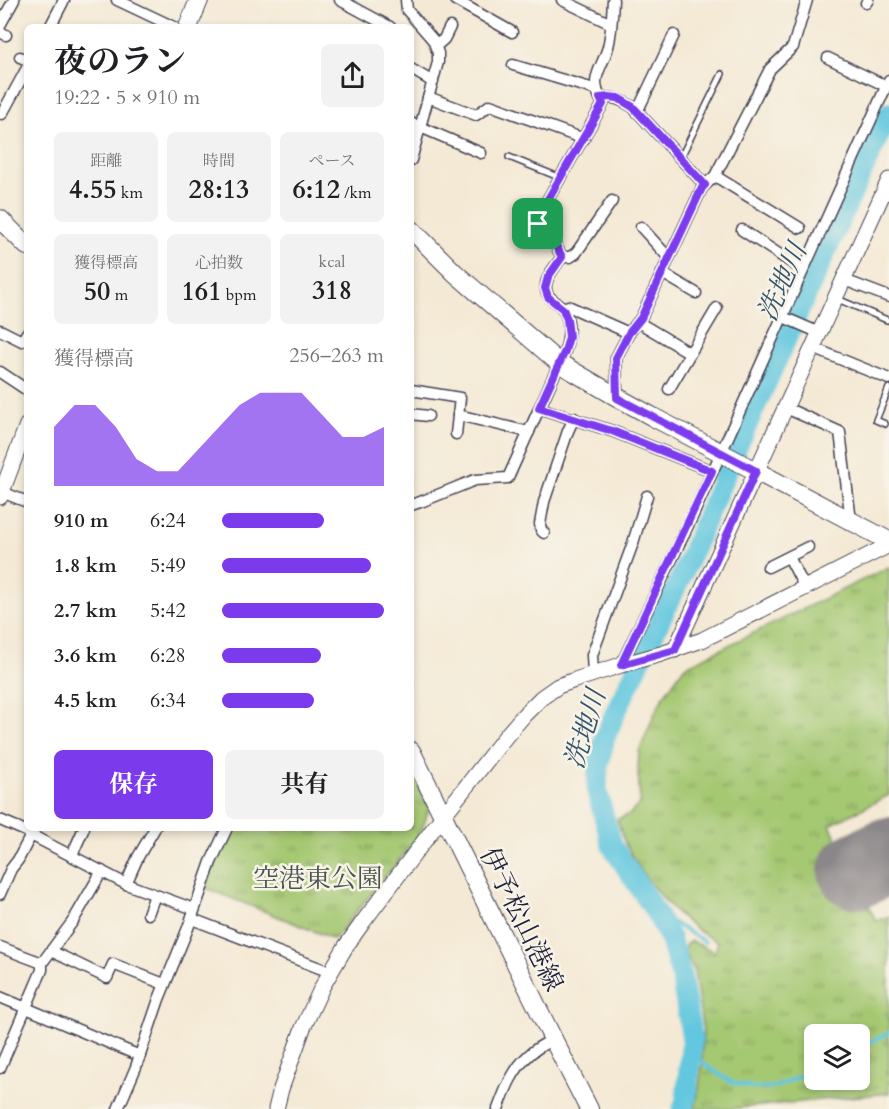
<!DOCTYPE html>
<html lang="ja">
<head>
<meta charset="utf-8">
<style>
	:root { --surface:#fff; --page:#f2f2f2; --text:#202124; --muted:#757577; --accent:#7c3aed }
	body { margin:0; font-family:Cardo,"Noto Serif JP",serif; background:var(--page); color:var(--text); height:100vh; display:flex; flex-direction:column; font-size:22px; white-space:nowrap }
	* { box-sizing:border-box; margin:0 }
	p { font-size:20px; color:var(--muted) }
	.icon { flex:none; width:33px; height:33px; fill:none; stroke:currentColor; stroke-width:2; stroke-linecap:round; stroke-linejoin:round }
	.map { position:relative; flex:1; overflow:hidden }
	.side { position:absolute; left:24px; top:24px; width:390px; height:807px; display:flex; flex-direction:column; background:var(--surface); border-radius:9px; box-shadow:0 3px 9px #0003 }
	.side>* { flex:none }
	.fabs { position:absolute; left:804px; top:1024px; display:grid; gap:12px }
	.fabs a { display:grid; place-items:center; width:66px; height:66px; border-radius:9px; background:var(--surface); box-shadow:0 3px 9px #0003; font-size:30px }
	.pin { position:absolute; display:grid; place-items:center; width:51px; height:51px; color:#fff; margin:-26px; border-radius:12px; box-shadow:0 3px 9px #0006 }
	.round { display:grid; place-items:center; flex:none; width:63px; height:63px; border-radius:9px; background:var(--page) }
	.summary { display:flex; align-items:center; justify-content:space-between; height:102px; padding:0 30px }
	h1 { font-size:33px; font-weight:700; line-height:45px }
	.stats { display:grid; grid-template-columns:repeat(3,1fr); gap:9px; height:102px; padding:6px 30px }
	.stats div { display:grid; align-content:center; border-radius:9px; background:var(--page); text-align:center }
	.stats b { font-size:26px; font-weight:700 }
	.stats small { font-size:16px; font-weight:400 }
	.stats p { font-size:16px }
	.chart { height:168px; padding:12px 30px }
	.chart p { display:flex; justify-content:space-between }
	.chart svg { width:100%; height:108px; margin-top:6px; fill:var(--accent); opacity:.7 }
	.cta { display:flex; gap:12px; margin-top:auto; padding:12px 30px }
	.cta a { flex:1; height:69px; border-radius:9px; background:var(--accent); color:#fff; font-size:24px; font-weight:700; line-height:69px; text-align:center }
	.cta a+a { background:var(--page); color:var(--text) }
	ul { padding:0 30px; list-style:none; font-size:20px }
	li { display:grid; grid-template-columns:96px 72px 1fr; align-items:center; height:45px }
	li i { height:15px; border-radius:8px; background:var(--accent) }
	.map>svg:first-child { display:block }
</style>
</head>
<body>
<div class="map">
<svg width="889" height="1109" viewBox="0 0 889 1109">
	<defs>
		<pattern id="grass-tufts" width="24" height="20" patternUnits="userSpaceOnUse" patternTransform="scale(1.5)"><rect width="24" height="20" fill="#a5c872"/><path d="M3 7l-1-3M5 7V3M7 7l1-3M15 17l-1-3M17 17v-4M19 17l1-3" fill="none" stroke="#86a25f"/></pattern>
	</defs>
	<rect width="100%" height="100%" fill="#f7f3e8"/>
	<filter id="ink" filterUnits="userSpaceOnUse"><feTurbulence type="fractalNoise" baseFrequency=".0167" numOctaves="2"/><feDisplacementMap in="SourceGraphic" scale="12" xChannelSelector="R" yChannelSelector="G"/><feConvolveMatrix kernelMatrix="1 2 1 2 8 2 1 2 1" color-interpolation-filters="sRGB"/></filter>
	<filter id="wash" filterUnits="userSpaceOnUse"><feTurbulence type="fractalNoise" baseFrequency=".008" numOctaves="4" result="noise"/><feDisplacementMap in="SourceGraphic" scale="24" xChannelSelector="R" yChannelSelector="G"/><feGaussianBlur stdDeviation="1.35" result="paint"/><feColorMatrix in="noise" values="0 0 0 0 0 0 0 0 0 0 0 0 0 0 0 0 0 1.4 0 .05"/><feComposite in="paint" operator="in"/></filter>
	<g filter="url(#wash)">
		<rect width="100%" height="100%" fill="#f4e9d4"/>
		<g fill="url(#grass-tufts)" stroke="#647556" stroke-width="1.5" fill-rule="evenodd">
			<path d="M889,567V795L830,825L876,921L889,916V1093L729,1109H695L699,1088L702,1061L703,1030L694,971L684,951L686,944L691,941L715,952L718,942C680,924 645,882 626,845C622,837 620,828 617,819L630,814L640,803L638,768L639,752L654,715L663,697L684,667ZM814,1035H860V1080H814Z"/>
			<path d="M411,763L429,807L425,821L419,836L334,939L206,888L229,828H411Z"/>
		</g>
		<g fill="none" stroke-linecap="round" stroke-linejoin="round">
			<g stroke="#62c7df" stroke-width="4">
				<path d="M653,908L672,922L705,942"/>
				<path d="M860,1047L889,1033"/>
				<path d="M691,1052L711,1069L731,1082L754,1088L775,1087L814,1070"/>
			</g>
			<path stroke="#62c7df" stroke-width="21" d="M683,1109L686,1099L692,1039L681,975L670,938L653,908L612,846L597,791L598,766L605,737L617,709L682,575L737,447L889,113"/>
			<path stroke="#8b8688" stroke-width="76" d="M856,871L889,855"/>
		</g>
	</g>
	<g filter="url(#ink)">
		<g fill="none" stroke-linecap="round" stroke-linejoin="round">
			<defs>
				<g id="lane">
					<path d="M509,157L561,178"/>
					<path d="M680,159L722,74"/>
					<path d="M835,298L887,320"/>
					<path d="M885,424L876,420L889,388"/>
				</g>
				<g id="street">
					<path d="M117,0L174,27"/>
					<path d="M340,0L390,27"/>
					<path d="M406,0L407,10L433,40L438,53V62L411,160"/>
					<path d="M455,0L512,32"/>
					<path d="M562,0L611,24"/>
					<path d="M866,3L868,0"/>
					<path d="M0,25L14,0"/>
					<path d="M50,27L64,0"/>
					<path d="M0,32L6,35"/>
					<path d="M436,46L444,39L450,27"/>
					<path d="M20,57L27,60"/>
					<path d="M828,58L886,86"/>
					<path d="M513,65L597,90"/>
					<path d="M411,69L433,82"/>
					<path d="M428,97L476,115L490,105L584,139"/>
					<path d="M600,98C614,96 621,100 633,107L705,185"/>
					<path d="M637,112L674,35"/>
					<path d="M2,114L27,68"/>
					<path d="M411,123L481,153"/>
					<path d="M715,176L800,228"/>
					<path d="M641,227L669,258"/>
					<path d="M742,230L803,270"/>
					<path d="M562,257H570L576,253L612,201"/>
					<path d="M662,273L696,293"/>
					<path d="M844,280L889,297"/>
					<path d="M563,309L568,306L629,333"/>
					<path d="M783,317L820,333"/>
					<path d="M638,322L690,353"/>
					<path d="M0,330L22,341L27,333"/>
					<path d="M813,348L889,379"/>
					<path d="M0,372L27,390"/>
					<path d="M669,389L717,308"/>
					<path d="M411,390L460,398L456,434"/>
					<path d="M617,397L616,358L629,333L641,318L702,188L715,176L770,69L793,47L807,0"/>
					<path d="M539,408L612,431L712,471"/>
					<path d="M786,408L840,432L851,521"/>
					<path d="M411,414L428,416"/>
					<path d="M458,415L529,432"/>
					<path d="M2,492L27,502"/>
					<path d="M411,505L423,501L475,480L508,478L565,351C569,338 571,323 564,310C558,301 544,299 546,285C547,275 556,266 562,257L555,244L538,224L537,218L603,104C588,77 601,72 608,47C612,32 612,15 613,0"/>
					<path d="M544,533L541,530L540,524L544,502L568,431L574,418"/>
					<path d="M789,557L805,588"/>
					<path d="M768,567L808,547"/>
					<path d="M621,665L693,515L889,80"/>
					<path d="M593,674L592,655L633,543L647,496"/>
					<path d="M0,820L28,832L31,835L126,884L194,909"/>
					<path d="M72,855L84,828"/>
					<path d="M126,884L138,857L155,828"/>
					<path d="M0,894L11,869L18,860L31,835"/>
					<path d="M148,914L155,895"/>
					<path d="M192,919L330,972"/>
					<path d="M0,947L42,963L73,921L102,871"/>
					<path d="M51,951L107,978L113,964L164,984"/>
					<path d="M0,997L140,1056"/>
					<path d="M0,1068L42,970V963"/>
					<path d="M118,1109L136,1067L159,999L188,928L211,862L227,828"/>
					<path d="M498,1109C505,1090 513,1069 529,1055C536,1048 545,1044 553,1039"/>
				</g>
				<g id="secondary">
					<path d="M0,497L27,425"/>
					<path d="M675,650L889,180"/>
					<path d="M276,1109L281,1089L303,1028L322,987L346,946L363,922L443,816L506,736L524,715L541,698L558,686L575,680L621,665L661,654L702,640L889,545"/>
				</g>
				<g id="primary">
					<path d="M188,27L199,0"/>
					<path d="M0,219L27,246"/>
					<path d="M411,229L455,273L559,363L617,397L653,417L889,541"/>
					<path d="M411,751L553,1039L589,1109"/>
				</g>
			</defs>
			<use href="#lane" stroke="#424052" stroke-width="8"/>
			<use href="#street" stroke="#424052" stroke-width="13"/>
			<use href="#secondary" stroke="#424052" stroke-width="17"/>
			<use href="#primary" stroke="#424052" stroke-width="20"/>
			<use href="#lane" stroke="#fff" stroke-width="5"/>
			<use href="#street" stroke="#fff" stroke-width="10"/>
			<use href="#secondary" stroke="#fff" stroke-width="15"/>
			<use href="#primary" stroke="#fff" stroke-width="18"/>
		</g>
	</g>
	<g fill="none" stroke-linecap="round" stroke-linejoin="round" filter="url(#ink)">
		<defs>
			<path id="route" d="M609,97L618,98L633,107L705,185L702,188L641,318L629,333L616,358L617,398L756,471L675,650L621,665L712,471L612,431L539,408L565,351L569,337L567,319L563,309L548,297L545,288L548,277L562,257L555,244L538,224L537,218L603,104L600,98Z"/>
		</defs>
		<use href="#route" stroke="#fff" stroke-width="12"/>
		<use href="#route" stroke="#7c3aed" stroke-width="8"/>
	</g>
	<g text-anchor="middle" stroke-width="5" stroke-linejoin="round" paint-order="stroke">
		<g font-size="26" fill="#49544c" stroke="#f7f3e8">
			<text x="318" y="887">空港東公園</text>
		</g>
		<g font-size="26" fill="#22223b" stroke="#f7f3e8">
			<text transform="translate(522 919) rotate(64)" y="9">伊予松山港線</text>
		</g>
		<g font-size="27" font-style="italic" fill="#35546c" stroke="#f7f3e8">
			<text transform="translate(782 282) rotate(-66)" y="9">洗地川</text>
			<text transform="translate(585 729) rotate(-73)" y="9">洗地川</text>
		</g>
	</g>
</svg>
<div class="fabs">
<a><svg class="icon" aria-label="layers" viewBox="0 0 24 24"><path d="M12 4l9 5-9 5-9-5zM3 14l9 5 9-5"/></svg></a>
</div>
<div class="pin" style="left:538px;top:224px;background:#1e9e55"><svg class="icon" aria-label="arrive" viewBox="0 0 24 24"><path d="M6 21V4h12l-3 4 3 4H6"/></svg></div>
<section class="side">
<div class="summary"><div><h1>夜のラン</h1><p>19:22 · 5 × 910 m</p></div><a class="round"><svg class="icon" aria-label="share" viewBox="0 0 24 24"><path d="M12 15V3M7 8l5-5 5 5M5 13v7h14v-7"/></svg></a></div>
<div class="stats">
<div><p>距離</p><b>4.55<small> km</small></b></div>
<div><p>時間</p><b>28:13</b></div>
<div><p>ペース</p><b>6:12<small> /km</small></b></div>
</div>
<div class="stats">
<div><p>獲得標高</p><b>50<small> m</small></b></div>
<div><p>心拍数</p><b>161<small> bpm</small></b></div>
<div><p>kcal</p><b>318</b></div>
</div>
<div class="chart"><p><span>獲得標高</span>256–263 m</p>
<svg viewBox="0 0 160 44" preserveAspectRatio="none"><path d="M0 44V20L10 11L20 11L30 20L40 33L50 38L60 38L70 29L80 20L90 11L100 6L110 6L120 6L130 15L140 24L150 24L160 20V44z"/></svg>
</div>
<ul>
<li><b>910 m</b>6:24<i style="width:63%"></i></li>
<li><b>1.8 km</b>5:49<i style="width:92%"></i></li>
<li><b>2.7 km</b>5:42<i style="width:100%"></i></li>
<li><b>3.6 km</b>6:28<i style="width:61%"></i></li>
<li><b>4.5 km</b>6:34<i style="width:57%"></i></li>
</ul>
<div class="cta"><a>保存</a><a>共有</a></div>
</section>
</div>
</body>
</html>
